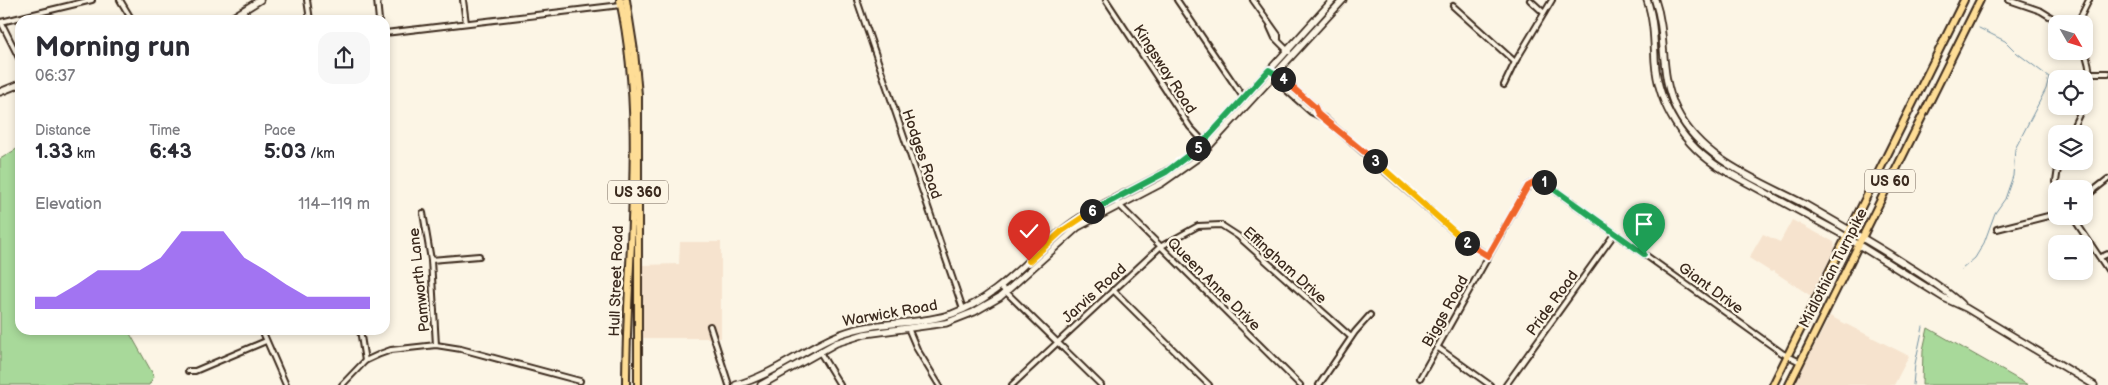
<!DOCTYPE html>
<html lang="en">
<head>
<meta charset="utf-8">
<style>
	:root { --surface:#fff; --page:#f7f7f7; --text:#2b2b33; --muted:#7c7c81; --accent:#7c3aed }
	body { margin:0; font-family:"Balsamiq Sans",sans-serif; background:var(--page); color:var(--text); height:100vh; display:flex; flex-direction:column; font-size:19px; white-space:nowrap }
	* { box-sizing:border-box; margin:0 }
	p { font-size:16px; color:var(--muted) }
	.icon { flex:none; width:28px; height:28px; fill:none; stroke:currentColor; stroke-width:2; stroke-linecap:round; stroke-linejoin:round }
	.map { position:relative; flex:1; overflow:hidden }
	.panel { position:absolute; left:15px; top:15px; width:375px; height:320px; display:flex; flex-direction:column; background:var(--surface); border-radius:15px; box-shadow:0 2px 8px #0003 }
	.panel>* { flex:none }
	.needle { width:32px; rotate:129deg }
	.controls { position:absolute; left:2048px; top:15px; display:grid; gap:10px }
	.controls a { display:grid; place-items:center; width:45px; height:45px; border-radius:10px; background:var(--surface); box-shadow:0 2px 8px #0003; font-size:25px }
	.pin { position:absolute; display:grid; place-items:center; width:42px; height:42px; color:#fff; margin:-51px -21px; border-radius:50% 50% 50% 0; rotate:-45deg; box-shadow:0 0 5px #0007 }
	.pin .icon { rotate:45deg }
	.km { position:absolute; width:25px; height:25px; margin:-12px; border-radius:50%; background:#222; color:#fff; font-size:14px; line-height:25px; text-align:center }
	.round { display:grid; place-items:center; flex:none; width:52px; height:52px; border-radius:15px; background:var(--page) }
	.summary { display:flex; align-items:center; justify-content:space-between; height:85px; padding:0 20px }
	h1 { font-size:28px; font-weight:700; line-height:38px }
	.stats { display:grid; grid-template-columns:repeat(3,1fr); gap:8px; height:85px; padding:5px 20px }
	.stats div { display:grid; align-content:center }
	.stats b { font-size:21px; font-weight:700 }
	.stats small { font-size:14px; font-weight:400 }
	.stats p { font-size:14px }
	.chart { height:140px; padding:10px 20px }
	.chart p { display:flex; justify-content:space-between }
	.chart svg { width:100%; height:90px; margin-top:5px; fill:var(--accent); opacity:.7 }
	.map>svg:first-child { display:block }
</style>
</head>
<body>
<div class="map">
<svg width="2108" height="385" viewBox="0 0 2108 385">
	<rect width="100%" height="100%" fill="#fcf5e5"/>
	<filter id="ink" filterUnits="userSpaceOnUse"><feTurbulence type="fractalNoise" baseFrequency=".02" numOctaves="2"/><feDisplacementMap in="SourceGraphic" scale="10" xChannelSelector="R" yChannelSelector="G"/><feConvolveMatrix kernelMatrix="1 2 1 2 8 2 1 2 1" color-interpolation-filters="sRGB"/></filter>
	<g filter="url(#ink)">
		<g fill="#f6e3ce">
			<path d="M1792,220L1834,242L1835,248L1811,296L1773,271L1771,272L1749,258L1763,234L1780,242Z"/>
			<path d="M680,242H721V338H641V265L679,264Z"/>
			<path d="M1830,316L1909,356L1894,385H1794Z"/>
		</g>
		<g fill="#a8d99a" stroke="#72825c">
			<path d="M20,147V330H128L154,376L149,385H0V159Z"/>
			<path d="M1928,328L2028,385H1922L1923,350Z"/>
		</g>
		<g fill="none" stroke-linecap="round" stroke-linejoin="round">
			<g stroke="#7492a3" stroke-width="1">
				<path d="M1962,269L1975,258L1984,243L1995,213L2005,199L2013,176L2015,149L2046,89L2049,77L2017,53L2005,41L1979,28"/>
				<path d="M1913,385L1915,364L1923,327"/>
			</g>
			<defs>
				<g id="street">
					<path d="M120,0L132,20"/>
					<path d="M307,0L310,20"/>
					<path d="M377,0L379,20"/>
					<path d="M463,0L466,23"/>
					<path d="M857,0L963,309"/>
					<path d="M1106,0L1190,127L1204,142"/>
					<path d="M1177,0L1245,100"/>
					<path d="M1253,0L1278,35V39"/>
					<path d="M1530,0L1544,13"/>
					<path d="M2009,0L2041,11L2062,24"/>
					<path d="M1453,6L1515,62"/>
					<path d="M1,22L92,0"/>
					<path d="M1,22L20,60"/>
					<path d="M2077,24L2089,0"/>
					<path d="M1270,27L1275,38L1289,52"/>
					<path d="M385,33L621,5"/>
					<path d="M2084,50C2092,69 2092,86 2084,106"/>
					<path d="M2091,73H2108"/>
					<path d="M1274,75L1275,80L1311,112L1324,118L1460,237L1488,256"/>
					<path d="M1274,75L1279,76L1315,107L1318,114"/>
					<path d="M1504,85L1515,62L1552,0"/>
					<path d="M2070,134L2083,106"/>
					<path d="M2059,189L2056,182L2059,161"/>
					<path d="M2084,198L2108,179"/>
					<path d="M1113,199L1300,385"/>
					<path d="M423,213L431,260L436,345"/>
					<path d="M2072,216L2108,270"/>
					<path d="M1997,229L2056,214"/>
					<path d="M2101,257L2108,254"/>
					<path d="M431,260L479,256"/>
					<path d="M1001,287L1101,385"/>
					<path d="M1113,290L1209,385"/>
					<path d="M710,326L729,385"/>
					<path d="M908,328L917,349L939,385"/>
					<path d="M262,330L286,385"/>
					<path d="M360,330L365,361"/>
					<path d="M1437,347L1490,385"/>
					<path d="M821,350V354L840,385"/>
					<path d="M188,371H195L266,341"/>
					<path d="M1420,378L1528,186L1537,181L1545,183L1782,353L1800,362"/>
					<path d="M342,385L365,361L380,354L391,350L436,345L461,349L580,381"/>
					<path d="M1012,385L1160,247L1198,226L1221,225L1238,236L1351,337"/>
					<path d="M1319,385L1355,332L1370,315"/>
					<path d="M1506,385L1615,233"/>
				</g>
				<g id="secondary">
					<path d="M1647,0C1654,20 1654,40 1655,61C1658,106 1684,146 1722,169L1838,232L1944,298L1966,308L2094,385"/>
					<path d="M1655,0C1668,38 1658,73 1677,111C1702,160 1758,180 1804,204C1839,224 1874,244 1908,266C1927,278 1945,289 1961,304"/>
					<path d="M228,20L260,0"/>
					<path d="M0,92L20,84"/>
					<path d="M736,385C774,375 805,348 841,334C877,320 916,326 952,314C1005,295 1031,251 1075,221C1107,199 1145,186 1177,165C1190,156 1200,146 1211,135L1333,0"/>
					<path d="M761,385L836,343L865,334L946,323L974,312L1000,297L1078,227L1162,183L1199,157L1343,0"/>
				</g>
				<g id="primary">
					<path d="M620,0C647,126 626,257 626,385"/>
					<path d="M626,0L634,51L638,95V385"/>
					<path d="M1773,385L1964,0"/>
					<path d="M1789,385L1980,0"/>
				</g>
			</defs>
			<use href="#street" stroke="#3b2a1e" stroke-width="8"/>
			<use href="#secondary" stroke="#3b2a1e" stroke-width="9"/>
			<use href="#primary" stroke="#3b2a1e" stroke-width="10"/>
			<use href="#street" stroke="#fcf5e5" stroke-width="4"/>
			<use href="#secondary" stroke="#fcf5e5" stroke-width="5.5"/>
			<use href="#primary" stroke="#fedd96" stroke-width="6"/>
		</g>
	</g>
	<g fill="none" stroke-linecap="round" stroke-linejoin="round" filter="url(#ink)">
		<defs>
			<path id="split-1" d="M1544,182L1644,254"/>
			<path id="split-2" d="M1467,243L1488,256L1528,186L1537,181L1544,182"/>
			<path id="split-3" d="M1375,161L1467,243"/>
			<path id="split-4" d="M1283,79L1315,107L1318,114L1375,161"/>
			<path id="split-5" d="M1198,148L1269,70L1283,79"/>
			<path id="split-6" d="M1092,211L1166,172L1198,148"/>
			<path id="split-7" d="M1029,261L1062,231L1092,211"/>
		</defs>
		<use href="#split-1" stroke="#fff" stroke-width="10"/>
		<use href="#split-2" stroke="#fff" stroke-width="10"/>
		<use href="#split-3" stroke="#fff" stroke-width="10"/>
		<use href="#split-4" stroke="#fff" stroke-width="10"/>
		<use href="#split-5" stroke="#fff" stroke-width="10"/>
		<use href="#split-6" stroke="#fff" stroke-width="10"/>
		<use href="#split-7" stroke="#fff" stroke-width="10"/>
		<use href="#split-1" stroke="#22a559" stroke-width="6"/>
		<use href="#split-2" stroke="#f0652b" stroke-width="6"/>
		<use href="#split-3" stroke="#f5b400" stroke-width="6"/>
		<use href="#split-4" stroke="#f0652b" stroke-width="6"/>
		<use href="#split-5" stroke="#22a559" stroke-width="6"/>
		<use href="#split-6" stroke="#22a559" stroke-width="6"/>
		<use href="#split-7" stroke="#f5b400" stroke-width="6"/>
	</g>
	<g text-anchor="middle" stroke-width="4.5" stroke-linejoin="round" paint-order="stroke">
		<g fill="#fcf5e5" stroke="#75675a" stroke-width="1">
			<rect x="1865" y="169.5" width="50" height="23" rx="4"/>
			<rect x="608" y="180.5" width="60" height="23" rx="4"/>
		</g>
		<g font-size="14" font-weight="bold" fill="#3b2a1e">
			<text x="1890" y="186">US 60</text>
			<text x="638" y="197">US 360</text>
		</g>
		<g font-size="15" fill="#3b2a1e" stroke="#fcf5e5">
			<text transform="translate(1165 69) rotate(57)" y="5">Kingsway Road</text>
			<text transform="translate(922 154) rotate(71)" y="5">Hodges Road</text>
			<text transform="translate(1285 265) rotate(42)" y="5">Effingham Drive</text>
			<text transform="translate(1833 268) rotate(-63)" y="5">Midlothian Turnpike</text>
			<text transform="translate(419 280) rotate(-96)" y="5">Pamworth Lane</text>
			<text transform="translate(616 281) rotate(-88)" y="5">Hull Street Road</text>
			<text transform="translate(1214 284) rotate(45)" y="5">Queen Anne Drive</text>
			<text transform="translate(1711 288) rotate(36)" y="5">Giant Drive</text>
			<text transform="translate(1094 293) rotate(-42)" y="5">Jarvis Road</text>
			<text transform="translate(1552 303) rotate(-54)" y="5">Pride Road</text>
			<text transform="translate(1445 311) rotate(-61)" y="5">Biggs Road</text>
			<text transform="translate(890 313) rotate(-10)" y="5">Warwick Road</text>
		</g>
	</g>
</svg>
<div class="controls">
<a><svg class="needle" viewBox="-14 -14 28 28"><path d="M0-13l5 13h-10z" fill="#e53935"/><path d="M0 13l5-13h-10z" fill="#7c7c81"/></svg></a>
<a><svg class="icon" aria-label="locate" viewBox="0 0 24 24"><circle cx="12" cy="12" r="6"/><path d="M12 2v4M12 18v4M2 12h4M18 12h4"/></svg></a>
<a><svg class="icon" aria-label="layers" viewBox="0 0 24 24"><path d="M12 4l9 5-9 5-9-5zM3 14l9 5 9-5"/></svg></a>
<a>+</a>
<a>−</a>
</div>
<div class="pin" style="left:1644px;top:254px;background:#1e9e55"><svg class="icon" aria-label="arrive" viewBox="0 0 24 24"><path d="M6 21V4h12l-3 4 3 4H6"/></svg></div>
<div class="pin" style="left:1029px;top:261px;background:#d93025"><svg class="icon" aria-label="check" viewBox="0 0 24 24"><path d="M5 12l5 5 9-10"/></svg></div>
<b class="km" style="left:1544px;top:182px">1</b>
<b class="km" style="left:1467px;top:243px">2</b>
<b class="km" style="left:1375px;top:161px">3</b>
<b class="km" style="left:1283px;top:79px">4</b>
<b class="km" style="left:1198px;top:148px">5</b>
<b class="km" style="left:1092px;top:211px">6</b>
<section class="panel">
<div class="summary"><div><h1>Morning run</h1><p>06:37</p></div><a class="round"><svg class="icon" aria-label="share" viewBox="0 0 24 24"><path d="M12 15V3M7 8l5-5 5 5M5 13v7h14v-7"/></svg></a></div>
<div class="stats">
<div><p>Distance</p><b>1.33<small> km</small></b></div>
<div><p>Time</p><b>6:43</b></div>
<div><p>Pace</p><b>5:03<small> /km</small></b></div>
</div>
<div class="chart"><p><span>Elevation</span>114–119 m</p>
<svg viewBox="0 0 160 44" preserveAspectRatio="none"><path d="M0 44V38L10 38L20 32L30 25L40 25L50 25L60 19L70 6L80 6L90 6L100 19L110 25L120 32L130 38L140 38L150 38L160 38V44z"/></svg>
</div>
</section>
</div>
</body>
</html>
